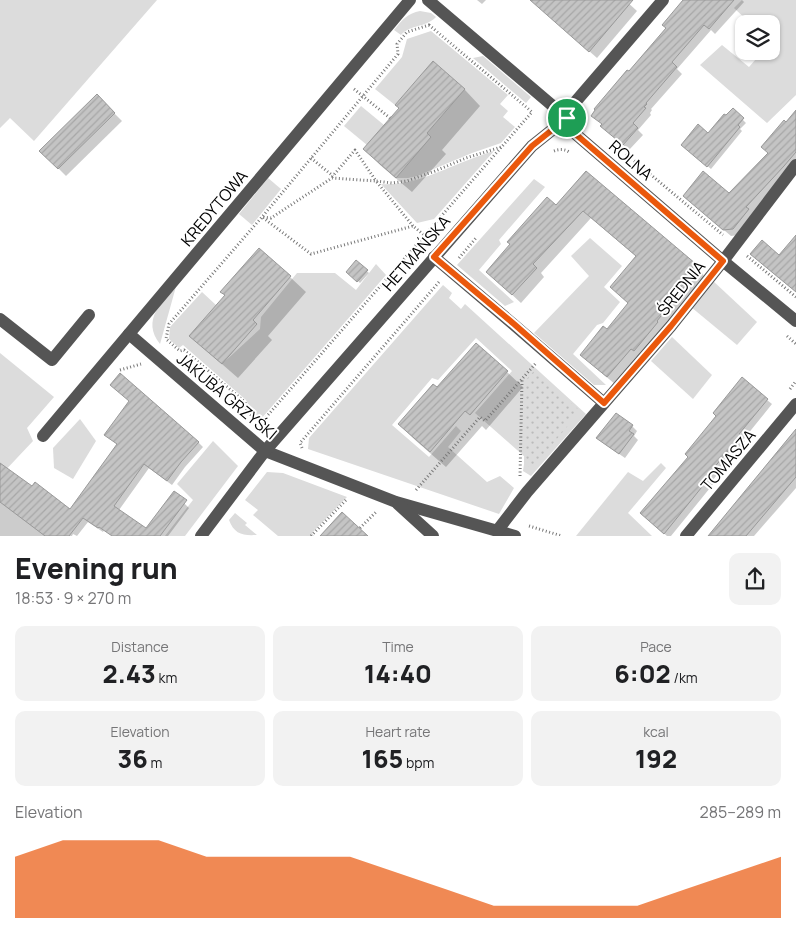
<!DOCTYPE html>
<html lang="en">
<head>
<meta charset="utf-8">
<style>
	:root { --surface:#fff; --page:#f2f2f2; --text:#202124; --muted:#757577; --accent:#ea580c }
	body { margin:0; font-family:Manrope,sans-serif; background:var(--page); color:var(--text); height:100vh; display:flex; flex-direction:column; font-size:19px; white-space:nowrap }
	* { box-sizing:border-box; margin:0 }
	p { font-size:16px; color:var(--muted) }
	.icon { flex:none; width:28px; height:28px; fill:none; stroke:currentColor; stroke-width:2; stroke-linecap:round; stroke-linejoin:round }
	.map { position:relative; height:536px; overflow:hidden }
	.side { display:flex; flex-direction:column; background:var(--surface); flex:1 }
	.side>* { flex:none }
	.tools { position:absolute; left:735px; top:15px; display:grid; gap:10px }
	.tools a { display:grid; place-items:center; width:45px; height:45px; border-radius:10px; background:var(--surface); box-shadow:0 1px 4px #0004; font-size:25px }
	.pin { position:absolute; display:grid; place-items:center; width:42px; height:42px; color:#fff; margin:-21px; border:2px solid #fff; border-radius:50%; box-shadow:0 1px 5px #0007 }
	.round { display:grid; place-items:center; flex:none; width:52px; height:52px; border-radius:10px; background:var(--page) }
	.summary { display:flex; align-items:center; justify-content:space-between; height:85px; padding:0 15px }
	h1 { font-size:28px; font-weight:800; line-height:38px }
	.stats { display:grid; grid-template-columns:repeat(3,1fr); gap:8px; height:85px; padding:5px 15px }
	.stats div { display:grid; align-content:center; border-radius:10px; background:var(--page); text-align:center }
	.stats b { font-size:25px; font-weight:800 }
	.stats small { font-size:14px; font-weight:400 }
	.stats p { font-size:14px }
	.chart { height:140px; padding:10px 15px }
	.chart p { display:flex; justify-content:space-between }
	.chart svg { width:100%; height:90px; margin-top:5px; fill:var(--accent); opacity:.7 }
	.map>svg:first-child { display:block }
</style>
</head>
<body>
<div class="map">
<svg width="796" height="536" viewBox="0 0 796 536">
	<defs>
		<pattern id="park-dots" width="8" height="8" patternUnits="userSpaceOnUse" patternTransform="scale(1.25)"><rect width="8" height="8" fill="#dcdcdc"/><path d="M2 2h.1M6 6h.1" fill="none" stroke="#bbb" stroke-width="1.8" stroke-linecap="round"/></pattern>
		<pattern id="building-hatch" width="6" height="6" patternUnits="userSpaceOnUse" patternTransform="scale(1.25)"><rect width="6" height="6" fill="#c4c4c4"/><path d="M-1 1l2-2M0 6l6-6M5 7l2-2" fill="none" stroke="#a7a7a7"/></pattern>
	</defs>
	<rect width="100%" height="100%" fill="#fff"/>
	<g fill="#dcdcdc">
		<path d="M0,0H157L34,141L10,118L0,128Z"/>
		<path d="M742,0H796V95L767,123L700,65L722,45L749,67L763,51H771V24H751L734,8Z"/>
		<path d="M420,11L431,13L436,17C425,28 411,24 401,35L394,30C402,20 408,13 420,11Z"/>
		<path d="M431,31L508,95L500,104L508,111L503,117L515,127L501,143L472,153L417,176L408,178H396L427,133L465,89L433,61L395,105L375,89L402,57L407,39Z"/>
		<path d="M483,56L531,97L526,103L473,58Z"/>
		<path d="M361,106L384,125L367,145L344,126Z"/>
		<path d="M494,151L434,219L417,223L381,184C414,186 441,170 471,159C479,156 486,153 494,151Z"/>
		<path d="M268,178L281,189L252,225L239,214Z"/>
		<path d="M534,179L545,187L499,240L501,244L479,270L514,302L505,306L457,265Z"/>
		<path d="M590,238L622,266L604,287L620,302L603,323L597,325L573,354L606,385H594L534,333L589,276L571,256Z"/>
		<path d="M376,264L386,275L261,419L252,412L246,400L183,345L179,348L169,339L170,327L202,292L216,305L222,364L260,329L261,317L297,273H335L356,290Z"/>
		<path d="M712,280L757,322L737,345L691,307Z"/>
		<path d="M177,283L160,344C141,320 162,302 177,283Z"/>
		<path d="M443,285L452,293L449,298L461,309L465,304L586,414L531,476L523,471L525,457L475,413L512,371L476,338L438,380L432,378L392,425L429,457L456,426L461,431L448,447L487,482L500,476L514,488L499,514L308,449L309,438Z"/>
		<path d="M672,337L712,375L693,399L651,361Z"/>
		<path d="M0,353L54,397L27,428L33,441L0,476Z"/>
		<path d="M80,419L96,441L73,479L54,468L53,448Z"/>
		<path d="M213,441L238,466L185,536H165L193,500L177,484Z"/>
		<path d="M661,463L666,468L628,513L652,536H576L628,472L643,481Z"/>
		<path d="M267,472L283,473L347,497L312,533L314,536H278L253,515L258,510L245,500Z"/>
		<path d="M235,513L247,523L245,525L257,535C243,536 234,534 229,520Z"/>
	</g>
	<path fill="url(#park-dots)" d="M535,370L580,411L532,469L524,463L525,381Z"/>
	<g fill="#0003">
		<path d="M477,0H486L482,4Z"/>
		<path d="M588,0H625L637,11L597,58L555,21Z"/>
		<path d="M684,0H742L744,2L715,34L711,30L677,69L682,74L651,109L652,110L650,113L651,115L638,130L643,135L629,150L608,132L603,125L593,116L667,29Z"/>
		<path d="M433,63L465,90L480,106L442,150L446,154L412,192L380,165L365,149L400,109Z"/>
		<path d="M97,96L122,121L66,176L41,151Z"/>
		<path d="M733,110L746,123L740,129L742,131L711,169L686,148L708,134Z"/>
		<path d="M796,112V166L739,235L731,236L691,202L729,195L769,154L786,124Z"/>
		<path d="M586,173L695,265L703,274L705,279L616,385L590,363L607,330L630,304L637,257L591,218L541,273L544,277L521,303L496,280L556,207Z"/>
		<path d="M356,262L369,273L360,283L348,272Z"/>
		<path d="M290,277L306,292L268,336L272,340L238,378L207,351L191,336Z"/>
		<path d="M476,345L507,372L523,387L486,430L482,426L446,467L415,440L399,424L437,389Z"/>
		<path d="M767,400L772,404L743,440L745,441L712,481L714,483L671,536H667L646,518Z"/>
		<path d="M632,426L637,431L634,436L638,440L625,458L603,443L598,438Z"/>
		<path d="M796,430V488L754,536H710Z"/>
		<path d="M111,439L198,442L203,447L185,467L172,485L149,468L119,510L146,530L174,493L189,508L168,536H129L104,530L103,532L88,522L77,536L73,534L72,536H0V472L32,487L71,510L118,445Z"/>
	</g>
	<g fill="url(#building-hatch)" stroke="#999">
		<path d="M530,0H633L589,52Z"/>
		<path d="M683,0H734L709,29L704,25L672,62L677,67L646,103L647,104L644,107L646,108L633,123L638,128L623,145L600,126L602,124L591,116L595,110L594,109L627,70L629,71L666,28L662,25Z"/>
		<path d="M433,61L465,89L427,133L431,137L396,178L363,149L399,108L395,105Z"/>
		<path d="M97,94L115,113L58,169L39,151Z"/>
		<path d="M733,108L744,118L738,125L740,127L707,167L681,145L698,124L708,133L724,114L726,115Z"/>
		<path d="M796,110V152L784,166L746,207L749,209L733,229L723,230L683,196L703,171L729,193L768,153L761,147L784,120L786,122Z"/>
		<path d="M586,171L696,264L697,271L657,321L658,322L644,339L634,351L631,349L607,377L580,355L603,326L607,329L628,303L610,287L636,256L583,211L533,264L537,268L512,295L486,272L510,244L507,242L547,197L556,205Z"/>
		<path d="M796,235V292L750,254L762,240L779,255Z"/>
		<path d="M259,248L291,276L253,320L257,324L222,364L189,336L225,295L220,292Z"/>
		<path d="M356,260L368,270L357,282L346,272Z"/>
		<path d="M476,343L508,371L470,415L465,411L430,452L398,424L433,384L437,387Z"/>
		<path d="M120,373L199,442L181,462L167,481L144,464L114,506L146,528L174,491L187,500L160,536H112L99,527L98,528L83,518L69,536H45L0,502V463L32,486L35,482L70,509L117,444L104,435L129,401L110,385Z"/>
		<path d="M742,377L768,399L739,434L741,435L708,475L710,477L664,534L640,513L688,457L685,454L716,416L713,413Z"/>
		<path d="M616,413L633,425L629,431L634,434L619,454L596,438Z"/>
		<path d="M796,429V477L746,536H708Z"/>
		<path d="M342,512L368,536H320Z"/>
	</g>
	<g fill="none" stroke-linecap="round" stroke-linejoin="round">
		<g stroke="#777" stroke-width="3" stroke-dasharray="1 2.5" stroke-linecap="butt">
			<path d="M429,25L532,112L261,423L247,412L245,402L184,350L180,351L166,339L169,324L262,217L398,54L397,44L407,32Z"/>
			<path d="M354,89L390,118"/>
			<path d="M554,151C559,149 565,149 569,152"/>
			<path d="M626,154L723,235"/>
			<path d="M311,158L333,176"/>
			<path d="M332,177L355,150L376,181L392,183L407,181L435,171L466,158L501,147"/>
			<path d="M413,226L376,181L332,178L271,218L262,217L311,254L413,226L424,235"/>
			<path d="M747,256L796,297"/>
			<path d="M459,258L476,238"/>
			<path d="M787,336L796,344"/>
			<path d="M120,370L141,364"/>
			<path d="M790,389L796,381"/>
			<path d="M302,448L300,443L439,282"/>
			<path d="M520,476L522,380"/>
			<path d="M416,490L480,417L485,421L536,363"/>
			<path d="M529,526L562,536"/>
			<path d="M360,528L377,511"/>
			<path d="M311,536L347,499"/>
		</g>
		<g stroke="#555" stroke-width="12">
			<path d="M428,0L567,118L572,131L723,261L796,321"/>
			<path d="M434,257L513,324L604,403"/>
			<path d="M0,319L52,360L89,315"/>
			<path d="M129,334L265,451L396,502L515,536"/>
			<path d="M43,436L410,0"/>
			<path d="M398,504L433,536"/>
			<path d="M497,531L527,492L671,326L723,261L796,165"/>
			<path d="M201,536L265,451L532,146L567,118L571,107L663,0"/>
			<path d="M686,536L796,404"/>
		</g>
	</g>
	<g fill="none" stroke-linecap="round" stroke-linejoin="round">
		<defs>
			<path id="route" d="M567,118L572,131L723,261L671,326L604,403L514,324L434,257L532,146Z"/>
		</defs>
		<use href="#route" stroke="#fff" stroke-width="10"/>
		<use href="#route" stroke="#ea580c" stroke-width="6"/>
	</g>
	<g text-anchor="middle" stroke-width="4" stroke-linejoin="round" paint-order="stroke">
		<g font-size="16" fill="#000" stroke="#fff">
			<text transform="translate(631 160) rotate(41)" y="6">ROLNA</text>
			<text transform="translate(214 208) rotate(-50)" y="6">KREDYTOWA</text>
			<text transform="translate(416 253) rotate(-49)" y="6">HETMAŃSKA</text>
			<text transform="translate(681 288) rotate(-51)" y="6">ŚREDNIA</text>
			<text transform="translate(227 396) rotate(40)" y="6">JAKUBA GRZYŚKI</text>
			<text transform="translate(728 460) rotate(-50)" y="6">TOMASZA</text>
		</g>
	</g>
</svg>
<div class="tools">
<a><svg class="icon" aria-label="layers" viewBox="0 0 24 24"><path d="M12 4l9 5-9 5-9-5zM3 14l9 5 9-5"/></svg></a>
</div>
<div class="pin" style="left:567px;top:118px;background:#1e9e55"><svg class="icon" aria-label="arrive" viewBox="0 0 24 24"><path d="M6 21V4h12l-3 4 3 4H6"/></svg></div>
</div>
<section class="side">
<div class="summary"><div><h1>Evening run</h1><p>18:53 · 9 × 270 m</p></div><a class="round"><svg class="icon" aria-label="share" viewBox="0 0 24 24"><path d="M12 15V3M7 8l5-5 5 5M5 13v7h14v-7"/></svg></a></div>
<div class="stats">
<div><p>Distance</p><b>2.43<small> km</small></b></div>
<div><p>Time</p><b>14:40</b></div>
<div><p>Pace</p><b>6:02<small> /km</small></b></div>
</div>
<div class="stats">
<div><p>Elevation</p><b>36<small> m</small></b></div>
<div><p>Heart rate</p><b>165<small> bpm</small></b></div>
<div><p>kcal</p><b>192</b></div>
</div>
<div class="chart"><p><span>Elevation</span>285–289 m</p>
<svg viewBox="0 0 160 44" preserveAspectRatio="none"><path d="M0 44V14L10 6L20 6L30 6L40 14L50 14L60 14L70 14L80 22L90 30L100 38L110 38L120 38L130 38L140 30L150 22L160 14V44z"/></svg>
</div>
</section>
</body>
</html>
